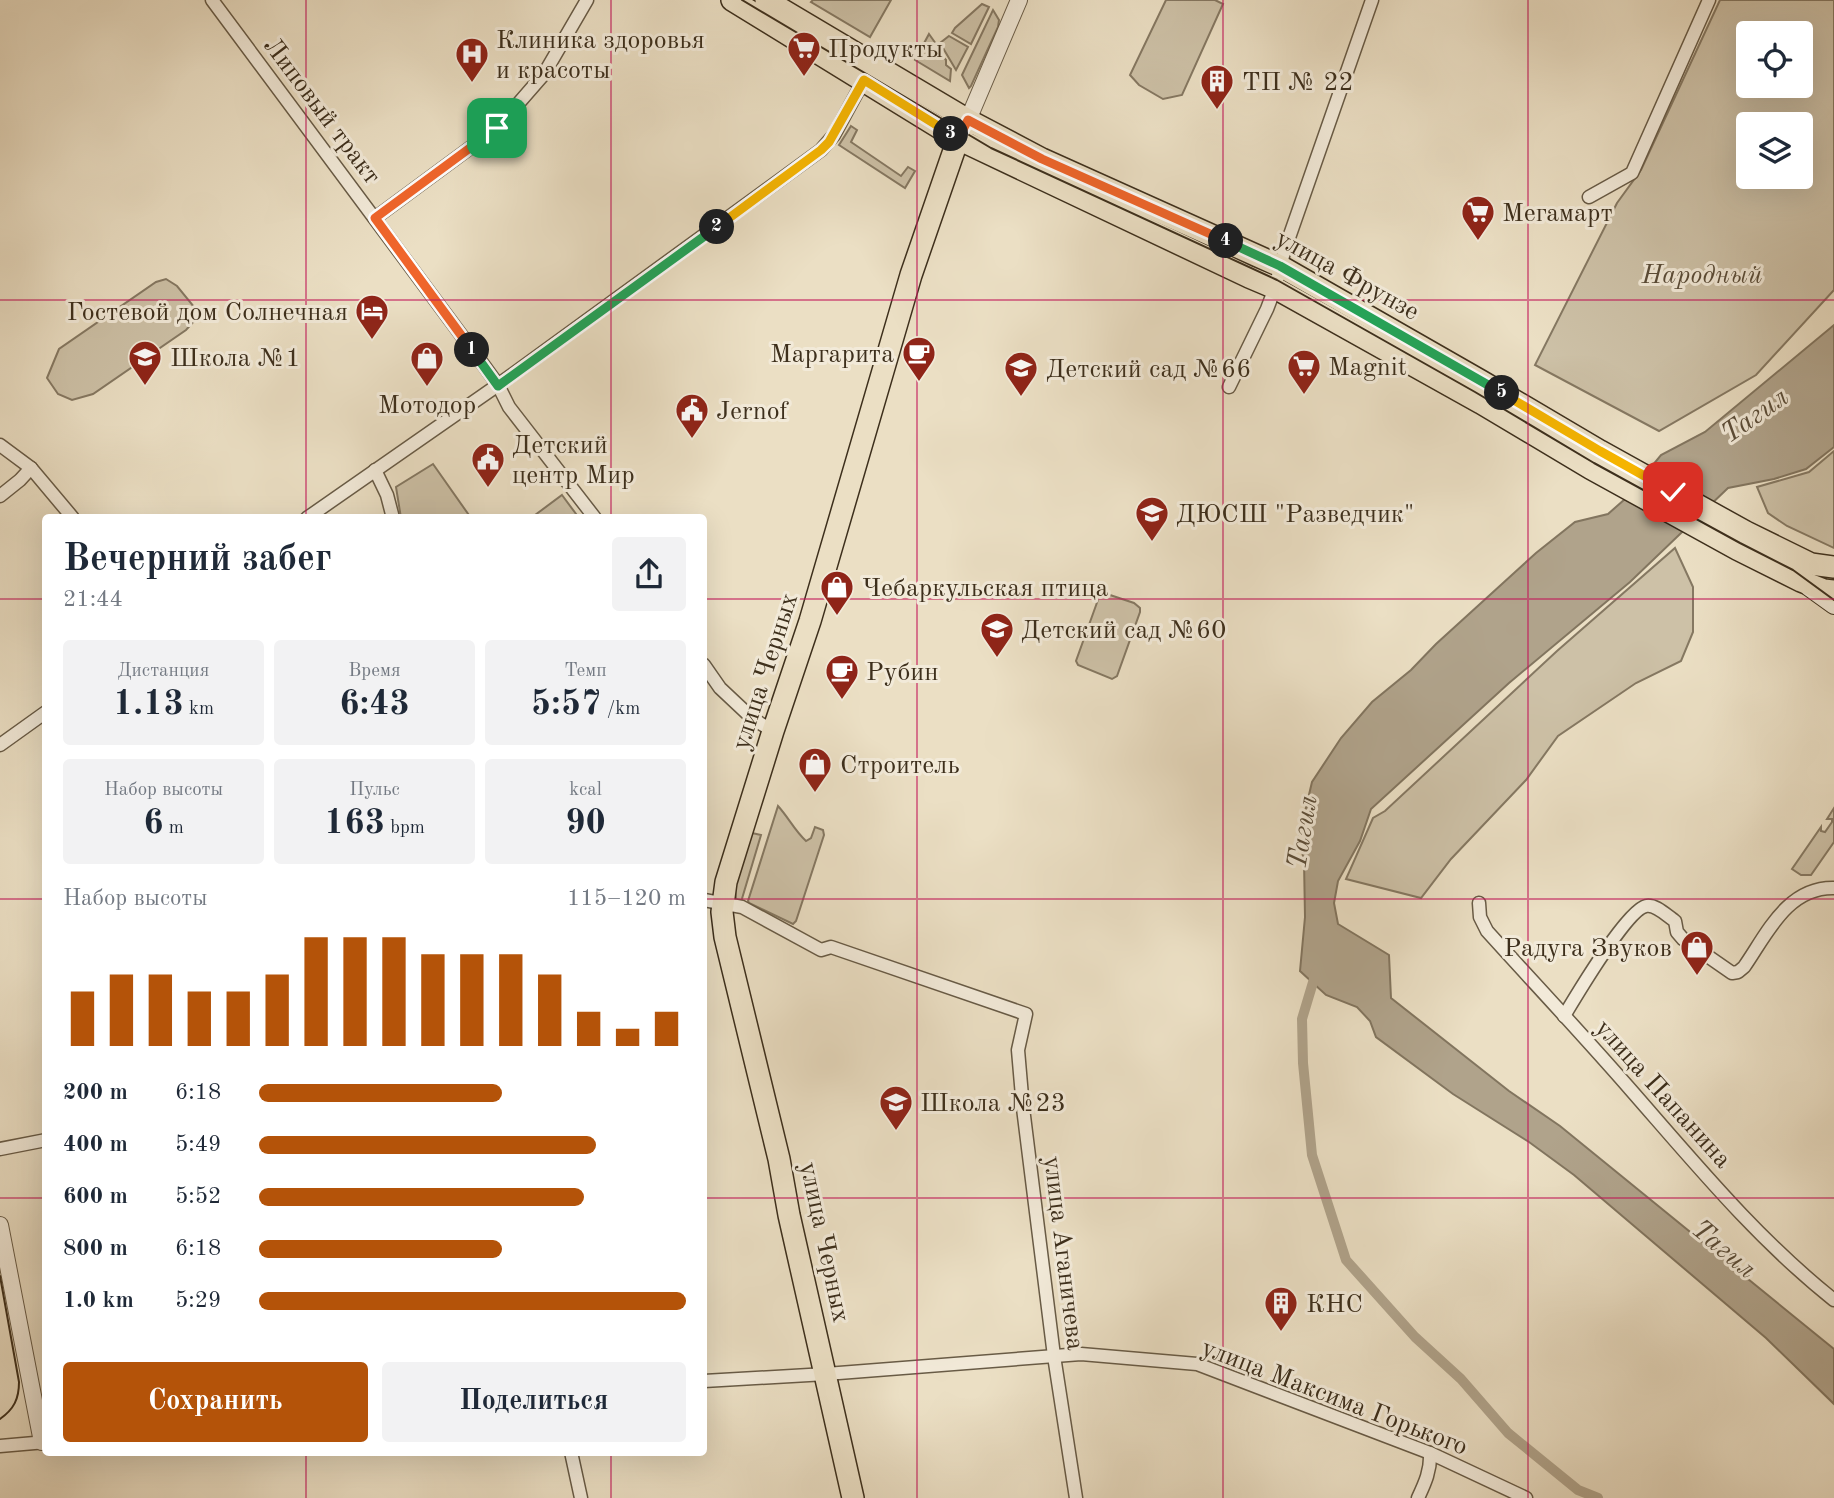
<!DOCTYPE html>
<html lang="ru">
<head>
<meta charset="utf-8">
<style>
	:root { --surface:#fff; --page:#f2f2f3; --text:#1f2937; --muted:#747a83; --accent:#b45309 }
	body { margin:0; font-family:"Old Standard TT",serif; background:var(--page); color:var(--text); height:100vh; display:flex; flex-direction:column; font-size:26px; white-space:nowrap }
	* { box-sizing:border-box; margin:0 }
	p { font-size:23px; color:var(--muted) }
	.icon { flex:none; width:38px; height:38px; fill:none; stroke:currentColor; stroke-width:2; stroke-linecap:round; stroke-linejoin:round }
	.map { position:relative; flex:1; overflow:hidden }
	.details { position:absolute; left:42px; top:514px; width:665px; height:942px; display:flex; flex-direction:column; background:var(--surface); border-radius:7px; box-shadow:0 7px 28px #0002 }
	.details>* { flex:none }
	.tools { position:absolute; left:1736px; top:21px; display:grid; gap:14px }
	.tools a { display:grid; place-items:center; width:77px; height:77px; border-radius:7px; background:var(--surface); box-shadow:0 7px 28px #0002; font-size:35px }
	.pin { position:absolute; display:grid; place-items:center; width:60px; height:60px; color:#fff; margin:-30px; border-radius:14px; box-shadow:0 4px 10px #0006 }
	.km { position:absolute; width:35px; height:35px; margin:-18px; border-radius:50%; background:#222; color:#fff; font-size:19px; line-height:35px; text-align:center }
	.round { display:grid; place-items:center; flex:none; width:74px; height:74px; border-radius:7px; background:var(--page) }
	.headline { display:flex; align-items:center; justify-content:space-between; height:119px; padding:0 21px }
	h1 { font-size:38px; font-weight:700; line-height:52px }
	.stats { display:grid; grid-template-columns:repeat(3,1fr); gap:10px; height:119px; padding:7px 21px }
	.stats div { display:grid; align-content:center; border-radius:7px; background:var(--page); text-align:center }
	.stats b { font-size:35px; font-weight:700 }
	.stats small { font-size:19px; font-weight:400 }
	.stats p { font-size:19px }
	.chart { height:196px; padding:14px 21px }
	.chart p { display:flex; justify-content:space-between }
	.chart svg { width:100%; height:126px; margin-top:7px; stroke:var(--accent); stroke-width:6 }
	.action { display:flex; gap:14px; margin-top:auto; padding:14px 21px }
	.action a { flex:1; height:80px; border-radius:7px; background:var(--accent); color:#fff; font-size:28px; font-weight:700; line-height:80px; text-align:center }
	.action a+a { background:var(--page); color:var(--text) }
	ul { padding:0 21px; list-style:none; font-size:23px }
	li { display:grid; grid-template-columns:112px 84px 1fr; align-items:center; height:52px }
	li i { height:18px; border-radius:9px; background:var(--accent) }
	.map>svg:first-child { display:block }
</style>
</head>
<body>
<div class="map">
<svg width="1834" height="1498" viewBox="0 0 1834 1498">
	<rect width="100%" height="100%" fill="#ebdfc4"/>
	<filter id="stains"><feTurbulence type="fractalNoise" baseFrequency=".00286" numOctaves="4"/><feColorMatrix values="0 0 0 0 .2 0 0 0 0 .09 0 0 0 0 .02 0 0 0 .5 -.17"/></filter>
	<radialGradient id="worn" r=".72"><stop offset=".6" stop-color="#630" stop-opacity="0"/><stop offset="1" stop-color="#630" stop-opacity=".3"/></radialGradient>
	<g fill="#cdc1a7" stroke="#857862" stroke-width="2" fill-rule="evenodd">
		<path d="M813,0H891L870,37L811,2Z"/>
		<path d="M1166,0H1215L1223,4L1182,95L1163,99L1139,85L1130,75Z"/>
		<path d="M1720,0H1834V290L1756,375L1659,431L1535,365L1617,203L1641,170ZM1748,33H1801V86H1748ZM1748,124H1801V177H1748Z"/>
		<path d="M982,4L989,7L971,44L952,33L955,28Z"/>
		<path d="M993,10L999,20L998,27L971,86L969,88L962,75Z"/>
		<path d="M929,34L941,51V55L946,60V65L951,69L950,81L915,60Z"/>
		<path d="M949,36L968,47L956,70L940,43Z"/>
		<path d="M851,126L857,130L851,142L901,176L908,167L915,171L905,188L839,145Z"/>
		<path d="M166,279L177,286L195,308V320L186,330L93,394L72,400L58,394L47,378L59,349L156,282Z"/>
		<path d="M1834,451V548L1787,526L1768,513L1757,487L1809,472Z"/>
		<path d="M433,464L471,518H401L396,487Z"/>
		<path d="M562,495L579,518H531Z"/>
		<path d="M1675,548L1693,587V632L1681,661L1636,683L1558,736L1526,780L1451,859L1421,898L1346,879L1373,818L1385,811L1557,651Z"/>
		<path d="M1104,593L1134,603L1140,608V612L1117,676L1112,679L1078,665L1076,661L1099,597Z"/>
		<path d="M778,806C789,818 794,830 806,841L811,838L815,827L823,830L824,835L796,921L793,924L749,903L748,901Z"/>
		<path d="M1834,808V842L1811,875H1801L1792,869L1821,827V831L1825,832L1832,822V819H1827Z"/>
		<path d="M752,833L761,835L741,902L736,899L735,888Z"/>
	</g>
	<path fill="#b0a38b" stroke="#82755f" stroke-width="2" d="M1834,325V447L1806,469L1774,479L1728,488L1630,582L1509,683L1371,809L1360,841L1338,881L1334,903L1338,924L1389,955L1391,998L1509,1091L1560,1126L1834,1349V1404L1766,1338L1574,1175L1529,1142L1453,1094L1376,1037L1370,1021L1357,1007L1326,995L1300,971L1305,917L1304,861L1299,837L1312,782L1341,738L1372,702L1411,670L1436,644L1536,553L1575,522L1608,514L1625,499L1661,455L1705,432Z"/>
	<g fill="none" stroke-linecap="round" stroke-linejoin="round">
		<path stroke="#b0a38b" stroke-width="10" d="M1317,969L1302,1019L1303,1063L1312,1155L1346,1260L1415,1337L1461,1379L1508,1433L1578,1490L1598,1498"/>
		<defs>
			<g id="minor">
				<path d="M212,0L485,367L498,385L509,407L595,518"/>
				<path d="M1589,197L1632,173L1709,0"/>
				<path d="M375,218L497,128L544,74L587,0"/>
				<path d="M1229,387L1267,309L1275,288L1284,252L1372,0"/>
				<path d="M0,445L31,468L73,518"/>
				<path d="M375,470L387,495L393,518"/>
				<path d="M0,496L20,480L31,468"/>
				<path d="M307,518L498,385L821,150L834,135L865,78"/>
				<path d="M704,665L720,688L753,719L773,731"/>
				<path d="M0,745L46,712"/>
				<path d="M704,900L742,907L821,950L831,947L1026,1014L1018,1050L1023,1108L1054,1356L1076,1498"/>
				<path d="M1479,903L1480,917L1487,931C1534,983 1583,1035 1630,1089C1694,1162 1757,1239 1834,1300"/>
				<path d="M1564,1016C1576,996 1627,910 1646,906C1656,904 1667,916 1675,921L1677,932L1683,939L1732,973L1738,972L1744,967C1767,934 1787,887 1834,888"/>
				<path d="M0,1149L46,1140"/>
				<path d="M704,1381L826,1374L1081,1354L1197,1364L1430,1453L1526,1498"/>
				<path d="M0,1446L46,1442"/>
				<path d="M571,1452L581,1498"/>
				<path d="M1418,1498C1425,1483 1431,1470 1430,1453"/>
			</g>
			<g id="tertiary">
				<path d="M968,120L1019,0"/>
				<path d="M0,1225L42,1442"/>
			</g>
			<path id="secondary" d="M1809,587L1834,605"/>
			<g id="primary">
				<path d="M732,0L958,139L1249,277L1275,288L1481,403L1590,468L1737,549L1801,581L1824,590L1834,591"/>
				<path d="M766,0L968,120L1042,159L1280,266L1481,381L1600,451L1746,532L1811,564L1834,567"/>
				<path d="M853,1498L789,1215L779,1159L725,937L722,912L726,882L773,731L810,621L911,275L958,139L968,120"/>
			</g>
		</defs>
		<use href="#minor" stroke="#685b46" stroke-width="15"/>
		<use href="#tertiary" stroke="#685b46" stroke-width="18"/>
		<use href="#secondary" stroke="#3d2f1c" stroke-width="20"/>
		<use href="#primary" stroke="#3d2f1c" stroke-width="24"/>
		<use href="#minor" stroke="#f2ead9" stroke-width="12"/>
		<use href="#tertiary" stroke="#f2ead9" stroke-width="16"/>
		<use href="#secondary" stroke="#f2ead9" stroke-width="18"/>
		<use href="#primary" stroke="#ebdfc4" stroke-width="21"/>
		<g stroke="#3d2f1c" stroke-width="2">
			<path d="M742,0L991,148L1277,280L1475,392L1594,463L1740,543L1793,570L1834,600"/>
			<path d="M0,1276L19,1382C19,1399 14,1409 0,1419"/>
		</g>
	</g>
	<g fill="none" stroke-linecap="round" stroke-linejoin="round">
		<defs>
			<path id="split-1" d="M472,350L375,218L497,128"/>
			<path id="split-2" d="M472,350L498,386L717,227"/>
			<path id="split-3" d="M717,227L821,150L829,142L864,80L951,134"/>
			<path id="split-4" d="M951,134L958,139L968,120L1042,159L1226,241"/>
			<path id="split-5" d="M1226,241L1280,266L1502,393"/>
			<path id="split-6" d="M1502,393L1600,451L1673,492"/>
		</defs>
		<use href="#split-1" stroke="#fff" stroke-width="14"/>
		<use href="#split-2" stroke="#fff" stroke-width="14"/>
		<use href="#split-3" stroke="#fff" stroke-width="14"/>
		<use href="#split-4" stroke="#fff" stroke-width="14"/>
		<use href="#split-5" stroke="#fff" stroke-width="14"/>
		<use href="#split-6" stroke="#fff" stroke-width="14"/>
		<use href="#split-1" stroke="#f0652b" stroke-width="9"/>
		<use href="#split-2" stroke="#22a559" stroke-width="9"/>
		<use href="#split-3" stroke="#f5b400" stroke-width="9"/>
		<use href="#split-4" stroke="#f0652b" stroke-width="9"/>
		<use href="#split-5" stroke="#22a559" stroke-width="9"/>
		<use href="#split-6" stroke="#f5b400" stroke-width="9"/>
	</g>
	<path fill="none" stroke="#c2185b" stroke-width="2" stroke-opacity="0.55" d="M306,0V518M611,0V518M917,0V1498M1223,0V1498M1528,0V1498M0,300H1834M0,599H46M704,599H1834M0,899H46M704,899H1834M0,1198H46M704,1198H1834M306,1452V1498M611,1452V1498"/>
	<defs>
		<symbol id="supermarket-pin" viewBox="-11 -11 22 30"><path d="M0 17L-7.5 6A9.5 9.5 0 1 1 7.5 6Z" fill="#8f2418" stroke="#f2ead9"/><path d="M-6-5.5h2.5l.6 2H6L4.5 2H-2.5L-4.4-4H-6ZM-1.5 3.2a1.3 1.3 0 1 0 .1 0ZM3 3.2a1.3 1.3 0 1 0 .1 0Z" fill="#fff"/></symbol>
		<symbol id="hospital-pin" viewBox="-11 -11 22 30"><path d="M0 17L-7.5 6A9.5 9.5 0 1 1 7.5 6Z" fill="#8f2418" stroke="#f2ead9"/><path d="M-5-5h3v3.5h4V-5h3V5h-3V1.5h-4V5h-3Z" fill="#fff"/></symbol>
		<symbol id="building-pin" viewBox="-11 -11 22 30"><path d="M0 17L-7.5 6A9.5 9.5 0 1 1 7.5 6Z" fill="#8f2418" stroke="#f2ead9"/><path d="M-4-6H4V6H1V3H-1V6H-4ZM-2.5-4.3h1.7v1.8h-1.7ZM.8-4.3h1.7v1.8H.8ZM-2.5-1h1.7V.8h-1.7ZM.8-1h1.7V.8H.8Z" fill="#fff"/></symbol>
		<symbol id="hotel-pin" viewBox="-11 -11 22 30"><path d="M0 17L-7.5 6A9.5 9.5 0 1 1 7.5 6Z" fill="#8f2418" stroke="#f2ead9"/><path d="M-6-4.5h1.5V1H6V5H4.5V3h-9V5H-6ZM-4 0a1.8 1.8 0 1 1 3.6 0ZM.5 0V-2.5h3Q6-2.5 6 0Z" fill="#fff"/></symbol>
		<symbol id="cafe-pin" viewBox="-11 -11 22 30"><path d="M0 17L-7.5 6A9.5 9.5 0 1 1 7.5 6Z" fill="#8f2418" stroke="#f2ead9"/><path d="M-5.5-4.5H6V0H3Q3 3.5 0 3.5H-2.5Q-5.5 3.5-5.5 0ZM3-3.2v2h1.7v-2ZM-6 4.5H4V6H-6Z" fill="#fff"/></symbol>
		<symbol id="school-pin" viewBox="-11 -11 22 30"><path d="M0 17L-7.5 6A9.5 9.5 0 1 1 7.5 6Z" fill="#8f2418" stroke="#f2ead9"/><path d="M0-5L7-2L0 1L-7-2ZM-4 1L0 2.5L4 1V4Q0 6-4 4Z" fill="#fff"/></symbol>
		<symbol id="shop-pin" viewBox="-11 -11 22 30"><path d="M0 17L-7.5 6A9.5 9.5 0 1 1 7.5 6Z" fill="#8f2418" stroke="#f2ead9"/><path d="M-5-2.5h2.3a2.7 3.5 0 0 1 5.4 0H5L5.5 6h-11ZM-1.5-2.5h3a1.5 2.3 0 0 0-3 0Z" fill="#fff"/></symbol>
		<symbol id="civic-pin" viewBox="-11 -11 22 30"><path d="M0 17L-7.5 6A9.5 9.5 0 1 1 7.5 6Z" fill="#8f2418" stroke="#f2ead9"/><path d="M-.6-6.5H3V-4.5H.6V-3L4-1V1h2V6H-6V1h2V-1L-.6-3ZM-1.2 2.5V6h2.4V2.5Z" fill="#fff"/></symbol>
	</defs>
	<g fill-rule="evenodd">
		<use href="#supermarket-pin" x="785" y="29" width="38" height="52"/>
		<use href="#hospital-pin" x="453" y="35" width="38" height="52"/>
		<use href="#building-pin" x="1198" y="62" width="38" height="52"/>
		<use href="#supermarket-pin" x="1459" y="193" width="38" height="52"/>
		<use href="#hotel-pin" x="353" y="292" width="38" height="52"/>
		<use href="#cafe-pin" x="900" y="334" width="38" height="52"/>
		<use href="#school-pin" x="126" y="338" width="38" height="52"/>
		<use href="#shop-pin" x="408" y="339" width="38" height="52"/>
		<use href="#supermarket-pin" x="1285" y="347" width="38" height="52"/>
		<use href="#school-pin" x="1002" y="349" width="38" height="52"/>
		<use href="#civic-pin" x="673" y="391" width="38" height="52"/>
		<use href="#civic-pin" x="469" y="440" width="38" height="52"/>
		<use href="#school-pin" x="1133" y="494" width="38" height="52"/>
		<use href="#shop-pin" x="818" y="568" width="38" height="52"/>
		<use href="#school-pin" x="978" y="610" width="38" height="52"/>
		<use href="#cafe-pin" x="823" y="652" width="38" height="52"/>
		<use href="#shop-pin" x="796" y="745" width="38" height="52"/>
		<use href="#shop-pin" x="1678" y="928" width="38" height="52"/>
		<use href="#school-pin" x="877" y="1083" width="38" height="52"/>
		<use href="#building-pin" x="1262" y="1284" width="38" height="52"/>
	</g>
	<g text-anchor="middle" stroke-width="6" stroke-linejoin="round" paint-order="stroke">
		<g font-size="26" fill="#3d2f1c" stroke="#f2ead9" text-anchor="start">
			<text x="496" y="48">Клиника здоровья<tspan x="496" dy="30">и красоты</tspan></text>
			<text x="828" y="57">Продукты</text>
			<text x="1242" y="90">ТП № 22</text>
			<text x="1502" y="221">Мегамарт</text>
			<text x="348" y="320" text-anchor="end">Гостевой дом Солнечная</text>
			<text x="894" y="362" text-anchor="end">Маргарита</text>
			<text x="170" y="366">Школа №1</text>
			<text x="1328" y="375">Magnit</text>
			<text x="1046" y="377">Детский сад №66</text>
			<text x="427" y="413" text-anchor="middle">Мотодор</text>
			<text x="716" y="419">Jernof</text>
			<text x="512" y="453">Детский<tspan x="512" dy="30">центр Мир</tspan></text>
			<text x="1176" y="522">ДЮСШ "Разведчик"</text>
			<text x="862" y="596">Чебаркульская птица</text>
			<text x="1021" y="638">Детский сад №60</text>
			<text x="866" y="680">Рубин</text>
			<text x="840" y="773">Строитель</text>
			<text x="1672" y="956" text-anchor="end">Радуга Звуков</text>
			<text x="920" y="1111">Школа №23</text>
			<text x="1306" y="1312">КНС</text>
		</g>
		<g font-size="26" fill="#3d2f1c" stroke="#f2ead9">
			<text transform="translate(323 110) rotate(53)" y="9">Липовый тракт</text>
			<text transform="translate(1348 274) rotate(29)" y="9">улица Фрунзе</text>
			<text transform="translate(764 671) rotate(-72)" y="9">улица Черных</text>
			<text transform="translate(1664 1093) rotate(48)" y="9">улица Папанина</text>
			<text transform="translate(826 1242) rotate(78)" y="9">улица Черных</text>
			<text transform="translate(1065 1253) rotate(83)" y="9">улица Аганичева</text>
			<text transform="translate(1335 1396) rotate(21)" y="9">улица Максима Горького</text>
		</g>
		<g font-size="26" font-style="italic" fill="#5a4c38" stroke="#f2ead9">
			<text x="1702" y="283">Народный</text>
		</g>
		<g font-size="28" font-style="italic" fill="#5a4c38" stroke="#f2ead9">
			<text transform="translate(1754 414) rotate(-35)" y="10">Тагил</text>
			<text transform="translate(1301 832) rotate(-81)" y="10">Тагил</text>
			<text transform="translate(1725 1248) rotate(40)" y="10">Тагил</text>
		</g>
	</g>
	<rect width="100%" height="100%" filter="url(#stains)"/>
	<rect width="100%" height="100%" fill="url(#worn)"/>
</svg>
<div class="tools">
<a><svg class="icon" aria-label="locate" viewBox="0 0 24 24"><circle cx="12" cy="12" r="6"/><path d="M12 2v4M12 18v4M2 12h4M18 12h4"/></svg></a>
<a><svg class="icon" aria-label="layers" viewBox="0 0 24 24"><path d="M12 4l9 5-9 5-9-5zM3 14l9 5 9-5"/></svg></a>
</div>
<div class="pin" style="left:497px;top:128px;background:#1e9e55"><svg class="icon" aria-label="arrive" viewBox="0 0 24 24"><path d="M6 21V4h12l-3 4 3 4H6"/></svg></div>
<div class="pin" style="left:1673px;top:492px;background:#d93025"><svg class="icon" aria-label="check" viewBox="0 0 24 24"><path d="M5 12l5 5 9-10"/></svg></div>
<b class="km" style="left:472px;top:350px">1</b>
<b class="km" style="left:717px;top:227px">2</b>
<b class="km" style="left:951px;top:134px">3</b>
<b class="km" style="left:1226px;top:241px">4</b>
<b class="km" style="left:1502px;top:393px">5</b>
<section class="details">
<div class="headline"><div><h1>Вечерний забег</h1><p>21:44</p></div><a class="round"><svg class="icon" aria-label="share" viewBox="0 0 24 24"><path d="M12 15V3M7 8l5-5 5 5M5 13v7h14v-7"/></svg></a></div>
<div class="stats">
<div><p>Дистанция</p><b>1.13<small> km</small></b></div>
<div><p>Время</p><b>6:43</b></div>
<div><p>Темп</p><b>5:57<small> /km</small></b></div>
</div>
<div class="stats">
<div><p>Набор высоты</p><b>6<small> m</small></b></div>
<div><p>Пульс</p><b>163<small> bpm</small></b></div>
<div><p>kcal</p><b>90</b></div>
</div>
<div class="chart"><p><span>Набор высоты</span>115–120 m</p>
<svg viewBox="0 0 160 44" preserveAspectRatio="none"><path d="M5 44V25M15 44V19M25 44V19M35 44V25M45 44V25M55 44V19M65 44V6M75 44V6M85 44V6M95 44V12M105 44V12M115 44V12M125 44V19M135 44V32M145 44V38M155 44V32"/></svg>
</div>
<ul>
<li><b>200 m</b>6:18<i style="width:57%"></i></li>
<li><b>400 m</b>5:49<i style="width:79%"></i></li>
<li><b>600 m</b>5:52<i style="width:76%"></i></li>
<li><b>800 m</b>6:18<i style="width:57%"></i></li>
<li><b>1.0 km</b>5:29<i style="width:100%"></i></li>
</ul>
<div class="action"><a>Сохранить</a><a>Поделиться</a></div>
</section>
</div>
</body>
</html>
